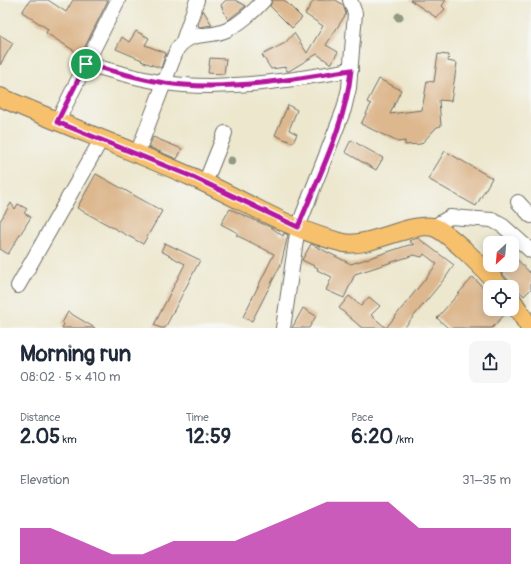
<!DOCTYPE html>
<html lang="en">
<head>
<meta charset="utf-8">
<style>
	:root { --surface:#fff; --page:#f6f6f7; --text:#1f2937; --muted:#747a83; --accent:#b5179e }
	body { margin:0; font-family:Pangolin,sans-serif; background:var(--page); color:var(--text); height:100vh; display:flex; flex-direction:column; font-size:15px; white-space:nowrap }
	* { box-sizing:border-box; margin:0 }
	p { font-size:13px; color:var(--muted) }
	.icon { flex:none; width:22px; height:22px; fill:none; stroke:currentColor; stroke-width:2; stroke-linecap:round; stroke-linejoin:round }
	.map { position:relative; height:328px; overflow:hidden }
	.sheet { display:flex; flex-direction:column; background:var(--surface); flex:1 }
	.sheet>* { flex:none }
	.needle { width:26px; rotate:206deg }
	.controls { position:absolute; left:483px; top:236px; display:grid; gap:8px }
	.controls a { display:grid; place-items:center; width:36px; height:36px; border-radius:8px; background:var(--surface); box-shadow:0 2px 10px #0003; font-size:20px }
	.pin { position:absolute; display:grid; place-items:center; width:34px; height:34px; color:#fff; margin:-17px; border:2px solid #fff; border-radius:50%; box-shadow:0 1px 4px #0007 }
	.round { display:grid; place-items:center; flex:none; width:42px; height:42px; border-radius:8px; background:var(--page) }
	.summary { display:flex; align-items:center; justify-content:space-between; height:68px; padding:0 20px }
	h1 { font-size:22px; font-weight:700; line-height:30px }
	.metrics { display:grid; grid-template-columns:repeat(3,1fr); gap:6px; height:68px; padding:4px 20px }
	.metrics div { display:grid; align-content:center }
	.metrics b { font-size:20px; font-weight:700 }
	.metrics small { font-size:11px; font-weight:400 }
	.metrics p { font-size:11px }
	.chart { height:112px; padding:8px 20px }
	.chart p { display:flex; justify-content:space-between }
	.chart svg { width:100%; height:72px; margin-top:4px; fill:var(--accent); opacity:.7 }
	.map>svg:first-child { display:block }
</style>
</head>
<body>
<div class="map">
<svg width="531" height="328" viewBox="0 0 531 328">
	<rect width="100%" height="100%" fill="#f6f6f2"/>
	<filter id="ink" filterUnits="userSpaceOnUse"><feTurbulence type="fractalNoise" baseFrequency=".025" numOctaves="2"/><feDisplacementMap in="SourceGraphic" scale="8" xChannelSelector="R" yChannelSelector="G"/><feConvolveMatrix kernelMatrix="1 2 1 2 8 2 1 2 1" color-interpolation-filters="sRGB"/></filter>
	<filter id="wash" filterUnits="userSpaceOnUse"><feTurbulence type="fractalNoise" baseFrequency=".012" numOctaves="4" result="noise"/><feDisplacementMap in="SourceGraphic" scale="16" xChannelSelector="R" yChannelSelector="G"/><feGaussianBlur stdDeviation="0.9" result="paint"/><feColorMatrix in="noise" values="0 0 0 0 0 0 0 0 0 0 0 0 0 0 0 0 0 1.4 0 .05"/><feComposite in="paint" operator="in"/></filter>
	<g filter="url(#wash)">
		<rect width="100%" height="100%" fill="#ece7cd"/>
		<g id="blocks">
			<g fill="#ddb88f">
				<path d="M30,0H48L66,12L73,0H108L81,55L46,33L48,29L22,12Z"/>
				<path d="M226,0H235L246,6L228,20L221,5Z"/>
				<path d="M272,0H284L302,18L292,28L270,6Z"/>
				<path d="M314,0H336L343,5L346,14L326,45L338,52L331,64L317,54L289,71H287L286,67L271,69L262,55L285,43L294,33L307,53L323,26L305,14Z"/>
				<path d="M410,0H446L442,6L445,9L437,18Z"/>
				<path d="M203,10L212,25L199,27L198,24Z"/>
				<path d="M136,31L149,38L145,45L166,53L161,68L141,61L142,60L116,49L122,37L129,42Z"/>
				<path d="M0,35L13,43L0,65Z"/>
				<path d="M438,54L449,55L448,61L457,63L451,101L439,100L441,126L437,127L421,144L405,145V141L398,142L361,124L371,104L367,102L379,79L401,90L390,114L422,110L427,81L434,82Z"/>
				<path d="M210,58L226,59L224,74L208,73Z"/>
				<path d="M288,105L297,110L289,130L297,134L293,143L275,135Z"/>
				<path d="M153,137L182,149L177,159L149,147Z"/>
				<path d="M351,140L383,158L376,170L345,152Z"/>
				<path d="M445,151L492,178L476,206L428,179Z"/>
				<path d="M96,174L162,211L143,244L77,208Z"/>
				<path d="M11,203L15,209L18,204L27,209L24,213L31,217L8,254L0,249V221Z"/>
				<path d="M230,209L272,228L283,236L284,233L288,235L281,264L252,321L243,317L274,254L236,235L238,233L221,224Z"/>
				<path d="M418,238L454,265L446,277L404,328H386L437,264L424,254L422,257L414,255L355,274L344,298L326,290L332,277L317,270L318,268L302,260L311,244L351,264L409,245H414L409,241Z"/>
				<path d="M165,243L200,260L165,328H161L154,325L185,264L161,251Z"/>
				<path d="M512,254L531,274V289L524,296L494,265H512Z"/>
				<path d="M473,277L490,295V309H505L507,312L492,328H448L437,318Z"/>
				<path d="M349,296L361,306L369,297L380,306L371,315L386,328H362L339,308Z"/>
				<path d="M303,308L316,316L309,328H292Z"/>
				<path d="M68,312L95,328H62L64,324L62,323Z"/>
			</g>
		</g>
	</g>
	<g filter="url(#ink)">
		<use href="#blocks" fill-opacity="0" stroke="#6f6d64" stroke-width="1"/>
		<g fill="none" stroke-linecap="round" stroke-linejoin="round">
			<defs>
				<g id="minor">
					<path d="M183,41L197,0"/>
					<path d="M86,64C118,72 151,83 184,85C240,89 295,79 351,70"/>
					<path d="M57,122L118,0"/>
					<path d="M137,154L177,49C192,29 208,39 227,30C241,23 254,11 264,0"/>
					<path d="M205,183L225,133"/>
					<path d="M518,202L531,216"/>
					<path d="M433,227L450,217L492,220L503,226L531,251"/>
					<path d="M18,286L101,140"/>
					<path d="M283,328L298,227L332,140L344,109L349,88L355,13L350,0"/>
				</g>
				<g id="major">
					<path d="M0,97C64,125 129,149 192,177C242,199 291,231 344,243C368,248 411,222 433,227C448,231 489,274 500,287"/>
					<path d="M512,300L530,328"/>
				</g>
			</defs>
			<use href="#minor" stroke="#6f6d64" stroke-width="16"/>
			<use href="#major" stroke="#6f6d64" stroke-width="20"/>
			<use href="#minor" stroke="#fff" stroke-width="14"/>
			<use href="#major" stroke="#f7c06c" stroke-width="18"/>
		</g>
		<g fill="#919982">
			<circle cx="399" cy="17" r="4.5"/>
			<circle cx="231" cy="161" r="4.5"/>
		</g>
	</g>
	<g fill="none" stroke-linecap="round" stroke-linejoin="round" filter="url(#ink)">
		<defs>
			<path id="route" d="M86,64C118,72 151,83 184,85C240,89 295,79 351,70C346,124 318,177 298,227L193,177L57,122Z"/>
		</defs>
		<use href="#route" stroke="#fff" stroke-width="8"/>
		<use href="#route" stroke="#b5179e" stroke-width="5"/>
	</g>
</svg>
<div class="controls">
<a><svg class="needle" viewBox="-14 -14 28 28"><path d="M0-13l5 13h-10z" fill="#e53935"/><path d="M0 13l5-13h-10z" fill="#747a83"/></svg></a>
<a><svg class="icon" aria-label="locate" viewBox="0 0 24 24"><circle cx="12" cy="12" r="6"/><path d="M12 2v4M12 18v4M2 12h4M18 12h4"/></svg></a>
</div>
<div class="pin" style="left:86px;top:64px;background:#1e9e55"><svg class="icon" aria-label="arrive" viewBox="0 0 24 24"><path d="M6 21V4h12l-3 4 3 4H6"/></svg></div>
</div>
<section class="sheet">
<div class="summary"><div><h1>Morning run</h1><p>08:02 · 5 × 410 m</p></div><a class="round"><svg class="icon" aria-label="share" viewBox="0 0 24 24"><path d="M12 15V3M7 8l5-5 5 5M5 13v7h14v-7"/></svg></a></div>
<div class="metrics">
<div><p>Distance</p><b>2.05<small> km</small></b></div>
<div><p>Time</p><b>12:59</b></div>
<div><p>Pace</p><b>6:20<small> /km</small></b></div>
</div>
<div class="chart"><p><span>Elevation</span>31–35 m</p>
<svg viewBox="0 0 160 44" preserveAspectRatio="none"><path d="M0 44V22L10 22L20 30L30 38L40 38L50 30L60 30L70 30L80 22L90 14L100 6L110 6L120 6L130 22L140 22L150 22L160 22V44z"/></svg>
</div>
</section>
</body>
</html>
